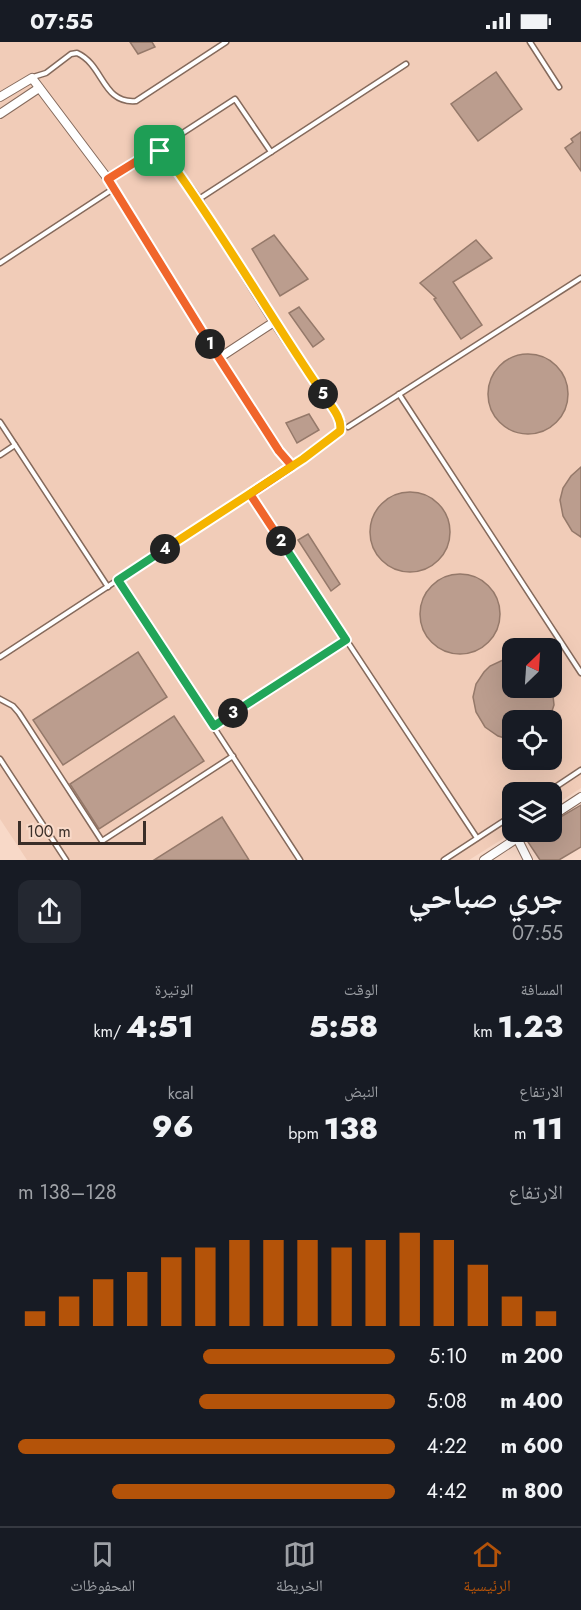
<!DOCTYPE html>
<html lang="ar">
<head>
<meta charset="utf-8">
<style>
	:root { --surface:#171b24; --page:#242831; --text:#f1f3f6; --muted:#9ea1a6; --line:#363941; --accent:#b45309 }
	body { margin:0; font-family:Jost,"Noto Naskh Arabic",sans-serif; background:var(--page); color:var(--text); direction:rtl; height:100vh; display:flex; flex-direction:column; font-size:22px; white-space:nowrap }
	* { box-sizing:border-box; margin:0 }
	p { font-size:20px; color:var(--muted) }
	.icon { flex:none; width:33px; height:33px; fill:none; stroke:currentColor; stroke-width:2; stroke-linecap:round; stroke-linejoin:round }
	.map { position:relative; height:818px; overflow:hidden; direction:ltr }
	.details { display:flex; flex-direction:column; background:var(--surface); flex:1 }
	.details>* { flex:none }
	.needle { width:39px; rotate:25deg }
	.controls { position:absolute; left:502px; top:596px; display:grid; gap:12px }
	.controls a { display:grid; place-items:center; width:60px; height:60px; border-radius:12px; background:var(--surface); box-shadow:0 6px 24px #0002; font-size:30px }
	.scale { position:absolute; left:18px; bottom:15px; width:128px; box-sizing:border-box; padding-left:6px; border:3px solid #3a2e28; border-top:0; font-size:16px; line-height:21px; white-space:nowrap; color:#3a2e28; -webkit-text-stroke:4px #f8d9c8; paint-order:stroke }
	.pin { position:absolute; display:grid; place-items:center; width:51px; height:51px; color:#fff; margin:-26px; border-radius:12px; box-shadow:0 3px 9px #0006 }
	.km { position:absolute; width:30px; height:30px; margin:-15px; border-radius:50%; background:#222; color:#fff; font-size:16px; line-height:30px; text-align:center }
	.round { display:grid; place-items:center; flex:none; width:63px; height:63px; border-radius:12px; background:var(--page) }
	.summary { display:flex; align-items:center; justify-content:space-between; height:102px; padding:0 18px }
	h1 { font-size:33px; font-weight:800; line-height:45px }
	.metrics { display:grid; grid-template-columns:repeat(3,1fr); gap:9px; height:102px; padding:6px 18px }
	.metrics div { display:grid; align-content:center }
	.metrics b { font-size:30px; font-weight:800 }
	.metrics small { font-size:16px; font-weight:400 }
	.metrics p { font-size:16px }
	.chart { height:168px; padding:12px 18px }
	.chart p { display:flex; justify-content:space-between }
	.chart svg { width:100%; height:108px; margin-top:6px; stroke:var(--accent); stroke-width:6 }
	ul { padding:0 18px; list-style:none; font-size:20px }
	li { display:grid; grid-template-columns:96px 72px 1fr; align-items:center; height:45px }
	li i { height:15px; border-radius:8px; background:var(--accent) }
	.status { display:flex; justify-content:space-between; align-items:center; height:42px; padding:0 30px; background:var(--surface); direction:ltr }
	.status svg { height:16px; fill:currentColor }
	.tab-bar { display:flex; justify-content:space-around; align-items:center; height:84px; border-top:2px solid var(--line); background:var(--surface); font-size:16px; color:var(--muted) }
	.tab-bar a { display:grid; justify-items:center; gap:3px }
	.tab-bar .active { color:var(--accent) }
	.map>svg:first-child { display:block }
</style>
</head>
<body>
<div class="status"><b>07:55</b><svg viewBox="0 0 49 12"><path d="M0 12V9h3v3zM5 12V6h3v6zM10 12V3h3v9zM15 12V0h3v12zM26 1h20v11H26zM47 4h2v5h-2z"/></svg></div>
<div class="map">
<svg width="581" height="818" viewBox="0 0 581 818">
	<rect width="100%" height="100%" fill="#f8d9c8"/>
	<path fill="#f1ccb8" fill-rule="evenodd" d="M0,0H581V746L552,765V750H513V789H515L469,818H27L0,777ZM513,606H552V645H513ZM513,678H552V717H513Z"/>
	<g fill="#bb9d8e" stroke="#95796a" stroke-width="1.5">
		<path d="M130,0H152L155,5L138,12Z"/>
		<path d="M496,30L522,67L478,99L451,62Z"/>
		<path d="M581,90V129L565,106L573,100L571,97Z"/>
		<path d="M274,193L308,237L280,254L252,207Z"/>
		<path d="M476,198L492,216L453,240L482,283L461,297L434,257L436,256L420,241Z"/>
		<path d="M299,265L324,297L313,305L289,271Z"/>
		<circle cx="528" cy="352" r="40"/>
		<path d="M309,372L319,388L297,401L286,381Z"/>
		<path d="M581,425V495L572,489L563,474L560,458L563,446L571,434Z"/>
		<circle cx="410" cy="490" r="40"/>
		<path d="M308,492L340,542L331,549L298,498Z"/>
		<circle cx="460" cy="572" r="40"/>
		<path d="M138,610L167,655L63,723L33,678Z"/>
		<path d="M513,617V645H552L554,663L549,678H513V697H508L498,694L485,685L476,670L473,655L476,642L484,630L490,624L503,618Z"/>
		<path d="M174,674L204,719L99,787L70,742Z"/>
		<path d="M581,763V805L559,818H540L526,797L537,789H552V780Z"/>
		<path d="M222,775L249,818H154Z"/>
	</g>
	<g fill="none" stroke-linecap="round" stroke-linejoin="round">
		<defs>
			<g id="lane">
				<path d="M530,0L559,45"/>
				<path d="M33,35L46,31L71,12L77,11C104,23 102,62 136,59L226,0"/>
				<path d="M158,107L235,57L271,110"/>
				<path d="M199,157L406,22"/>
				<path d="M0,221L113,147"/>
				<path d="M399,352L581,631"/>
				<path d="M0,380L108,545"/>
				<path d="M348,385L581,236"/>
				<path d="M0,413L15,403"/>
				<path d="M250,452L477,796"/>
				<path d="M118,538L300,818"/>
				<path d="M0,615L292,424"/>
				<path d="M0,657L13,664L19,671L102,799L233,714"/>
				<path d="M214,684L346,598"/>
				<path d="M0,717L66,818"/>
				<path d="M548,750L581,728"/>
				<path d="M444,818L513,773"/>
			</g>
			<g id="street">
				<path d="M0,55L32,36L108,137L219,316L279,409L292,424L340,389L341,381L339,376L274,280L197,156L165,112L160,109H155L108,137"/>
				<path d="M0,72L39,46"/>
				<path d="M219,316L274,280"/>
				<path d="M552,774L581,755"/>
				<path d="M517,796L528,818"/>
				<path d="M484,818L528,789"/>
			</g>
		</defs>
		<use href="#lane" stroke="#856a5c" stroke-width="7"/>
		<use href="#street" stroke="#856a5c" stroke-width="10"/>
		<use href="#lane" stroke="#fff" stroke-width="4"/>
		<use href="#street" stroke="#fff" stroke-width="8"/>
	</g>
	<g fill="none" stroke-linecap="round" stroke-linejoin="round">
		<defs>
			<path id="split-1" d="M160,109L145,114L108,137L210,302"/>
			<path id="split-2" d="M210,302L279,409L292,424L250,452L281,499"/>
			<path id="split-3" d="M233,671L346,598L281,499"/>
			<path id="split-4" d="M165,507L118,538L214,684L233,671"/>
			<path id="split-5" d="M165,507L303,417L340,389C343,376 330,363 323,352"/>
			<path id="split-6" d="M160,109L165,112C221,189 269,273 323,352"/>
		</defs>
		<use href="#split-1" stroke="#fff" stroke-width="12"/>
		<use href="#split-2" stroke="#fff" stroke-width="12"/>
		<use href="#split-3" stroke="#fff" stroke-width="12"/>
		<use href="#split-4" stroke="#fff" stroke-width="12"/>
		<use href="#split-5" stroke="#fff" stroke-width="12"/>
		<use href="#split-6" stroke="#fff" stroke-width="12"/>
		<use href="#split-1" stroke="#f0652b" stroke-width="8"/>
		<use href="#split-2" stroke="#f0652b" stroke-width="8"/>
		<use href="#split-3" stroke="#22a559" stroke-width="8"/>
		<use href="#split-4" stroke="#22a559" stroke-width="8"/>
		<use href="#split-5" stroke="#f5b400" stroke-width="8"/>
		<use href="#split-6" stroke="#f5b400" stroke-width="8"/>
	</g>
</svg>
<div class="controls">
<a><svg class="needle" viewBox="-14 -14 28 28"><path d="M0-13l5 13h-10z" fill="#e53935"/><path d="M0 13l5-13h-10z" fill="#9ea1a6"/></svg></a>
<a><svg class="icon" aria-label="locate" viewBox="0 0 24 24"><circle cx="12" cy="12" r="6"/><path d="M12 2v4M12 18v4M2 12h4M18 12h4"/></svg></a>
<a><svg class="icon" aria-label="layers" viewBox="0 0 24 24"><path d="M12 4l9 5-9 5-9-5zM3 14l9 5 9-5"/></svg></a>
</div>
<div class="scale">100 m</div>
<div class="pin" style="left:160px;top:109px;background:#1e9e55"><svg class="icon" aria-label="arrive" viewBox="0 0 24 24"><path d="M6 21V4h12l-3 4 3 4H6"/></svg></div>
<b class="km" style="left:210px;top:302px">1</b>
<b class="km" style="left:281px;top:499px">2</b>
<b class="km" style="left:233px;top:671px">3</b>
<b class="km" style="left:165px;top:507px">4</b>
<b class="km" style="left:323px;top:352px">5</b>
</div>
<section class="details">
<div class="summary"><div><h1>جري صباحي</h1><p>07:55</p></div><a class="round"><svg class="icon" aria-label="share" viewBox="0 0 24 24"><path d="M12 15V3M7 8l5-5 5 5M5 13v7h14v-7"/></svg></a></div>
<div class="metrics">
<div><p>المسافة</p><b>1.23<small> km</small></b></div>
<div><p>الوقت</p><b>5:58</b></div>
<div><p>الوتيرة</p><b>4:51<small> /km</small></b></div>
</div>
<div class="metrics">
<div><p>الارتفاع</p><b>11<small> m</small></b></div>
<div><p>النبض</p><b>138<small> bpm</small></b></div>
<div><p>kcal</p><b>96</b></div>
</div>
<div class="chart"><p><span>الارتفاع</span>128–138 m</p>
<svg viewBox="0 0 160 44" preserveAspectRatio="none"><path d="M5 44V38M15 44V32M25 44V25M35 44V22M45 44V16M55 44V12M65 44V9M75 44V9M85 44V9M95 44V12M105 44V9M115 44V6M125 44V9M135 44V19M145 44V32M155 44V38"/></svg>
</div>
<ul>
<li><b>200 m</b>5:10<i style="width:51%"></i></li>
<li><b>400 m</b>5:08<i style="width:52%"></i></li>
<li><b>600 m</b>4:22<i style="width:100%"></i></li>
<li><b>800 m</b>4:42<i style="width:75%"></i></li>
</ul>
</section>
<nav class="tab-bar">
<a class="active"><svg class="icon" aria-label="home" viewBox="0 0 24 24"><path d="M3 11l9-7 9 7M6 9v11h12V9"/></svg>الرئيسية</a>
<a><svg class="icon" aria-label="map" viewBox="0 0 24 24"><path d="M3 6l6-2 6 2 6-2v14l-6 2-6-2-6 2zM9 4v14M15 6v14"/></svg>الخريطة</a>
<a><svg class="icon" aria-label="saved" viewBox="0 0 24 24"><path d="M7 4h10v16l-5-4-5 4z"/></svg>المحفوظات</a>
</nav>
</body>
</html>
